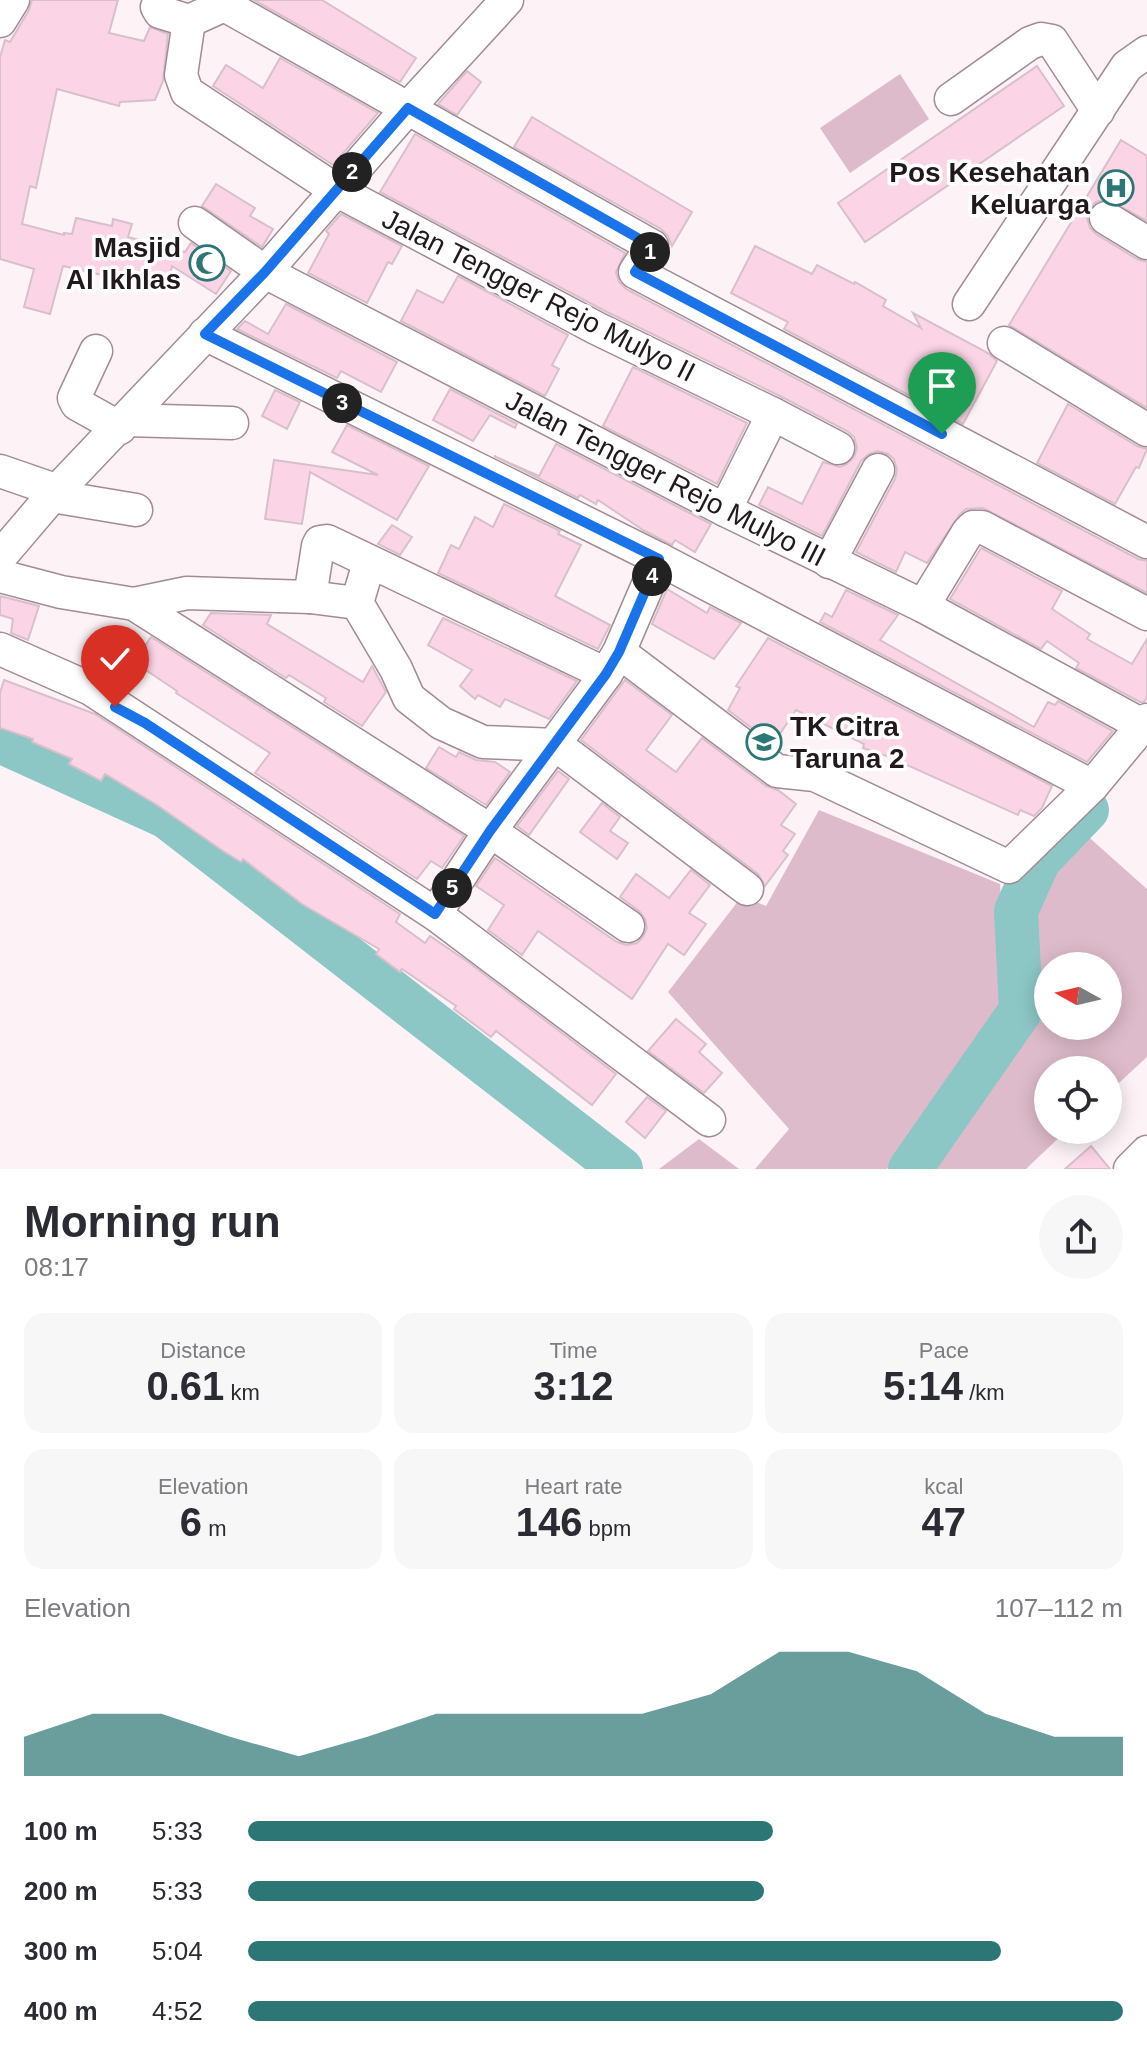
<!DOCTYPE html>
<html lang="en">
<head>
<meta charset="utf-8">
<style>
	:root { --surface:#fff; --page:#f7f7f7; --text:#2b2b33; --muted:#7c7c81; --accent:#2c7675 }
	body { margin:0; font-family:Arial,sans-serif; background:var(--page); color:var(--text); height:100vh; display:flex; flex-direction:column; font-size:30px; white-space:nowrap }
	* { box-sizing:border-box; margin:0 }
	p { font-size:26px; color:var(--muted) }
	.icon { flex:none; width:44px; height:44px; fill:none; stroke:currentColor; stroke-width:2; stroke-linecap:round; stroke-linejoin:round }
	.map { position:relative; height:1169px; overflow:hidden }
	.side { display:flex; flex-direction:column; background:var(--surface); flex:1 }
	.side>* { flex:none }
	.needle { width:52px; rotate:278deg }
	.buttons { position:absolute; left:1034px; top:952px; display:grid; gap:16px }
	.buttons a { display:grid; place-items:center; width:88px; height:88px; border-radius:50%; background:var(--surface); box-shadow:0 4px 20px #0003; font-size:40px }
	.pin { position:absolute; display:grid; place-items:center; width:68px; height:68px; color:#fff; margin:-82px -34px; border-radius:50% 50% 50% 0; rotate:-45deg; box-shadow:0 0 8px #0007 }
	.pin .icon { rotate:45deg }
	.km { position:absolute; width:40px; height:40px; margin:-20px; border-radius:50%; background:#222; color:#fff; font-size:22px; line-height:40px; text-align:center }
	.round { display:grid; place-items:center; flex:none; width:84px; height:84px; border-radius:42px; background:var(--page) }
	.head { display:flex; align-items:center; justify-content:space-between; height:136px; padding:0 24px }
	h1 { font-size:44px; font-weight:800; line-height:60px }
	.metrics { display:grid; grid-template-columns:repeat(3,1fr); gap:12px; height:136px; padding:8px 24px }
	.metrics div { display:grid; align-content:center; border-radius:20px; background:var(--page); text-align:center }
	.metrics b { font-size:40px; font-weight:800 }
	.metrics small { font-size:22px; font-weight:400 }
	.metrics p { font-size:22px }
	.chart { height:224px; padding:16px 24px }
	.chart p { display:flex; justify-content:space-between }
	.chart svg { width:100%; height:144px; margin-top:8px; fill:var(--accent); opacity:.7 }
	ul { padding:0 24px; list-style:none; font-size:26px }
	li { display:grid; grid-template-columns:128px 96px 1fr; align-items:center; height:60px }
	li i { height:20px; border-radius:10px; background:var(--accent) }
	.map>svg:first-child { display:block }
</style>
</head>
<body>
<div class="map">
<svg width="1147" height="1169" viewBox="0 0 1147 1169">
	<rect width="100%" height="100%" fill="#fdf3f7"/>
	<g fill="#debbca" fill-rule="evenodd">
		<path d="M900,74L929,119L850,173L820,128Z"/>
		<path d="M819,810L1000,884L1008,998L887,1169H755L789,1129L668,992L742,896L766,906Z"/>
		<path d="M1083,832L1147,889V1057L1108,1093V1070H1048V1130H1067L1026,1169H923L1032,1012L1027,925L1048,866ZM1108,966V1026H1048V966Z"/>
		<path d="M699,1139L739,1169H659Z"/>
	</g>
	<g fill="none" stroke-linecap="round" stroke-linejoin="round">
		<g stroke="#8cc7c6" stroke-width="44">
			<path d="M0,741L167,817L621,1169"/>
			<path d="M910,1169L1021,1010L1016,911L1039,860L1087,810"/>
		</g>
	</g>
	<g fill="#fbd4e5" stroke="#d8c0cb" stroke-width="2">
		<path d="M32,0H118L109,33L144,41L150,27L168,34L163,81L155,100L120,102L119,106L57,89L36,188L30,186L22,224L64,235V233L72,234L76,218L112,226L113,219L132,224L128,237L185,252L191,243L231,271L216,294L172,266L168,283L121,271L119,279L63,266L50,314L24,307L34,269L0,259V57L5,40L10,42L29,10Z"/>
		<path d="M254,0H322L416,58L400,82Z"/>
		<path d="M280,58L378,113L333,165L213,86L226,65L263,88Z"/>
		<path d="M1037,66L1064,106L865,242L838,203Z"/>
		<path d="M467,71L481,82L457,115L438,104Z"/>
		<path d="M532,117L692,212L672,246L668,236L661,229L514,147Z"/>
		<path d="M415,134L625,253L616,272L619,282L626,289L1138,559L1147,561V593L983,508L966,509L960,514L927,563L905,552L896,572L856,552L895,479L897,470L894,459L888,454L878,451L869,454L861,461L822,536L759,505L768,487L802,504L823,462L840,467L847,464L854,457L857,448L854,437L847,431L782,397L605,311L380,192Z"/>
		<path d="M1121,140L1147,156V221L1107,199L1096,202L1089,209L1087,218L1090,228L1096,234L1137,259L1147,262V408L1009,325Z"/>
		<path d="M216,184L255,208L250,216L273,229L262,247L202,206Z"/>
		<path d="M341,214L402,246L392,264L388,262L367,303L308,273L329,234L326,231Z"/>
		<path d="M755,246L812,274L817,265L854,284L855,282L886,300L883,306L921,328L913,313L988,353L997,361L963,424L784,329L788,322L731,293Z"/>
		<path d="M458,276L568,335L552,365L559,369L545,396L401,321L417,290L443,303Z"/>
		<path d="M286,304L397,362L381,392L341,371L337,378L237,329L245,321L268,334Z"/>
		<path d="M633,367L747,423L717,484L603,426Z"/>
		<path d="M450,389L517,424L515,428L490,415L473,441L433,420Z"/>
		<path d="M275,390L300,402L287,429L262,416Z"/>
		<path d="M1068,404L1137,446L1147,449L1139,468L1136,467L1115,504L1037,463Z"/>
		<path d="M347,425L429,466L397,520L310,472L302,524L265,519L274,460L378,475L332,452Z"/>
		<path d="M556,444L711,524L695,552L675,540L672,545L643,530L598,500L596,504L580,495L578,498L494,456L539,476Z"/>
		<path d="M504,504L560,531L558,534L581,545L555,596L610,625L598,649L438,573L451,545L459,549L475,517L493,527Z"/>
		<path d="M392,525L412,537L400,555L378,544Z"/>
		<path d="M981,548L1062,591L1052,609L1090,634L1087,639L1132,664L1147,639V697L1144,702H1140L1076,668L1079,663L1047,641L1041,649L950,599Z"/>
		<path d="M667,589L707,613L710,607L741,623L714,659L652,624Z"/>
		<path d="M846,590L898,615L880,640L1034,727L1048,702L1055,705L1058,701L1113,731L1087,762L820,622L825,613L832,617Z"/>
		<path d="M0,596L39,606L28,640L11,633L13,619L0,615Z"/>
		<path d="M211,613L271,615L267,624L363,682L372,666L386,692L362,726L324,702L326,698L289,675L286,678L203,625Z"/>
		<path d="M443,618L577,681L549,719L505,699L500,707L478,695L475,699L460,686L472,670L428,645Z"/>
		<path d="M151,637L464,836L442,868L431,861L417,879L255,773L270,753L176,693L177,691L134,662Z"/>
		<path d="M768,638L1052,786L1042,808L1034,816L1020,810L1018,815L887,756L863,748L864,744L796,710L773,744L728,710L740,688L736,686Z"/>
		<path d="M4,680L95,714L400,914L396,922L425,943L430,936L468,962L616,1074L592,1105L496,1031L491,1037L454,1009L456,1006L402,969L400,972L376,954L379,949L302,904L243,859L241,862L223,851L157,805L105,774L101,781L69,764L72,759L32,742L33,739L0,728V693Z"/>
		<path d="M625,680L672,715L646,750L676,772L702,738L766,786L778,790L796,804L781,825L795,834L783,851L788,855L765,886L758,874L581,740Z"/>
		<path d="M439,747L456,757L459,752L476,760L495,762L510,772L486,805L426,768Z"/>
		<path d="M558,771L569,779L529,835L517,826Z"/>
		<path d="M602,803L620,817L610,831L628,843L617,859L580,832Z"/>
		<path d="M495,858L617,942L627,945L637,943L643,937L647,928L645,919L639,911L620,897L636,874L669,898L691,870L710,885L689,913L706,924L684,955L668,944L632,999L538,931L522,955L488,930L504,905L476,886Z"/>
		<path d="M676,1019L706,1044L699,1052L722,1073L704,1093L648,1051Z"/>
		<path d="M647,1097L666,1111L645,1138L626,1122Z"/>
		<path d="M1091,1146L1110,1169H1065Z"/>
	</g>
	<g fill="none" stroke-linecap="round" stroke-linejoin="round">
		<defs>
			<g id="minor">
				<path d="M160,0L157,7L160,12L189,21"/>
				<path d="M0,21L13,0"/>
				<path d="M189,21L220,7H228L652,246L635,272L1147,542"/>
				<path d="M189,21L181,75L187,92L336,190L596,328L773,414L838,448"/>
				<path d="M951,99L1030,43L1041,39L1052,41L1098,111"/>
				<path d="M1106,218L1147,243"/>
				<path d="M195,223L265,272L725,510L923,606L1142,725"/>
				<path d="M969,304L1127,66L1147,52"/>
				<path d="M205,334L659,559L1092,786"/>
				<path d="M1004,343L1147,430"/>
				<path d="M96,351L74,398L77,404L120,428"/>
				<path d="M127,420L232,423"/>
				<path d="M0,471L58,491"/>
				<path d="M52,496L136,510"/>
				<path d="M725,510L773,414"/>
				<path d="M0,557L52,496L265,272L408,108L507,0"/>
				<path d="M829,562L878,470"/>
				<path d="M369,563L357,603L396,669L409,698L441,723L483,742L556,745L747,889"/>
				<path d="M0,576L61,592L134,604L483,826L628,926"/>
				<path d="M310,597L318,546L320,542L327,541L606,674"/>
				<path d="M134,604L187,593L310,597L357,603"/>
				<path d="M923,606L968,532L973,527H982L1147,614"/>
				<path d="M0,649L91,689L435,914L709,1120"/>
				<path d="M619,652L777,771L815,775L1009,867L1092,786L1147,720"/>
				<path d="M435,914L490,831L606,674L619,652L659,559"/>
				<path d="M1130,1169L1147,1152"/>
			</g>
		</defs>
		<use href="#minor" stroke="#a18b95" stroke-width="35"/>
		<use href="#minor" stroke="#fff" stroke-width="32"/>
	</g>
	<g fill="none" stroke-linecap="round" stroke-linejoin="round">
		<defs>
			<path id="route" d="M115,707L145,723L435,914L490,831L606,674L619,652L659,559L205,334L265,272L408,108L652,246L635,272L942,434"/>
		</defs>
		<use href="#route" stroke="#fff" stroke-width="16"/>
		<use href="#route" stroke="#1a73e8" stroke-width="10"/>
	</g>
	<defs>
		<symbol id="hospital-ring" viewBox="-11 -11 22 22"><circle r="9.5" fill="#fff" stroke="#2c7675" stroke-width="1.5"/><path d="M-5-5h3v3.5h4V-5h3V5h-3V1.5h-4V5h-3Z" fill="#2c7675"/></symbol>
		<symbol id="mosque-ring" viewBox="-11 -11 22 22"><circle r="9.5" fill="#fff" stroke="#2c7675" stroke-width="1.5"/><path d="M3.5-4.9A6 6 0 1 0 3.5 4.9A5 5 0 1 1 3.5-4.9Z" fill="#2c7675"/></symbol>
		<symbol id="school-ring" viewBox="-11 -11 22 22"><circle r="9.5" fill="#fff" stroke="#2c7675" stroke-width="1.5"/><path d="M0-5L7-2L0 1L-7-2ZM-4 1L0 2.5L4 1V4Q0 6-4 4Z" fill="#2c7675"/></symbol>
	</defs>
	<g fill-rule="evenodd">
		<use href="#hospital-ring" x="1096" y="168" width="40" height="40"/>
		<use href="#mosque-ring" x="187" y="243" width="40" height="40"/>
		<use href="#school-ring" x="744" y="722" width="40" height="40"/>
	</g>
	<g text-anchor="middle" stroke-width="7" stroke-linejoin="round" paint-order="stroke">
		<g font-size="28" font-weight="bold" fill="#22191d" stroke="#fff" text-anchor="end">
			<text x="1090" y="182">Pos Kesehatan<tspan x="1090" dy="32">Keluarga</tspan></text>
			<text x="181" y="257">Masjid<tspan x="181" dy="32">Al Ikhlas</tspan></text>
			<text x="790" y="736" text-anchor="start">TK Citra<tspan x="790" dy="32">Taruna 2</tspan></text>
		</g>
		<g font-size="28" fill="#22191d" stroke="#fff">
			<text transform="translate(539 295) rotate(27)" y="10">Jalan Tengger Rejo Mulyo II</text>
			<text transform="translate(666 478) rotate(27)" y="10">Jalan Tengger Rejo Mulyo III</text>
		</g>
	</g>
</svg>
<div class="buttons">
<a><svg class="needle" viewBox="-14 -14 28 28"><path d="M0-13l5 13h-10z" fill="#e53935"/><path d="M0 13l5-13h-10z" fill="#7c7c81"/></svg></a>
<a><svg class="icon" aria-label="locate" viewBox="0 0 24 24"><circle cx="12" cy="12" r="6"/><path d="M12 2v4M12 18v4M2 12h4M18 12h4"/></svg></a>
</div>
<div class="pin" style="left:942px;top:434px;background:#1e9e55"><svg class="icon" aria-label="arrive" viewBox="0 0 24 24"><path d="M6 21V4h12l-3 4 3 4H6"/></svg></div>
<div class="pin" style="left:115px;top:707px;background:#d93025"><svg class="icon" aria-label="check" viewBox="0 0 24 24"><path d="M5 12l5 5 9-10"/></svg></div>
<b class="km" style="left:650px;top:252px">1</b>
<b class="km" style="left:352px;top:172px">2</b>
<b class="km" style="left:342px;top:403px">3</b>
<b class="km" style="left:652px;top:576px">4</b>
<b class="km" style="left:452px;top:888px">5</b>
</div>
<section class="side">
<div class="head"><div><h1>Morning run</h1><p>08:17</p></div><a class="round"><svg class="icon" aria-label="share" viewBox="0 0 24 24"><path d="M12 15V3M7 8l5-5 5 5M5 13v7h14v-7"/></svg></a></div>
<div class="metrics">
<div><p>Distance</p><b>0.61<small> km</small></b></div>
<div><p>Time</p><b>3:12</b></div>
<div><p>Pace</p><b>5:14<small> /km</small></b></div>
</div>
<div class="metrics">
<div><p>Elevation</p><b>6<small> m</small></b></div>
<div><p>Heart rate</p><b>146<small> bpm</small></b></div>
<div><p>kcal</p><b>47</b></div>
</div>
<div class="chart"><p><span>Elevation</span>107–112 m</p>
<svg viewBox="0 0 160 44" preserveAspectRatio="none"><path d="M0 44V32L10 25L20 25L30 32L40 38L50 32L60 25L70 25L80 25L90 25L100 19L110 6L120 6L130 12L140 25L150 32L160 32V44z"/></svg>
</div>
<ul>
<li><b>100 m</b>5:33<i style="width:60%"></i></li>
<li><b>200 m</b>5:33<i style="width:59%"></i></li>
<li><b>300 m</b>5:04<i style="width:86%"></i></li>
<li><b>400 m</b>4:52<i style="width:100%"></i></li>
</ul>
</section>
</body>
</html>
